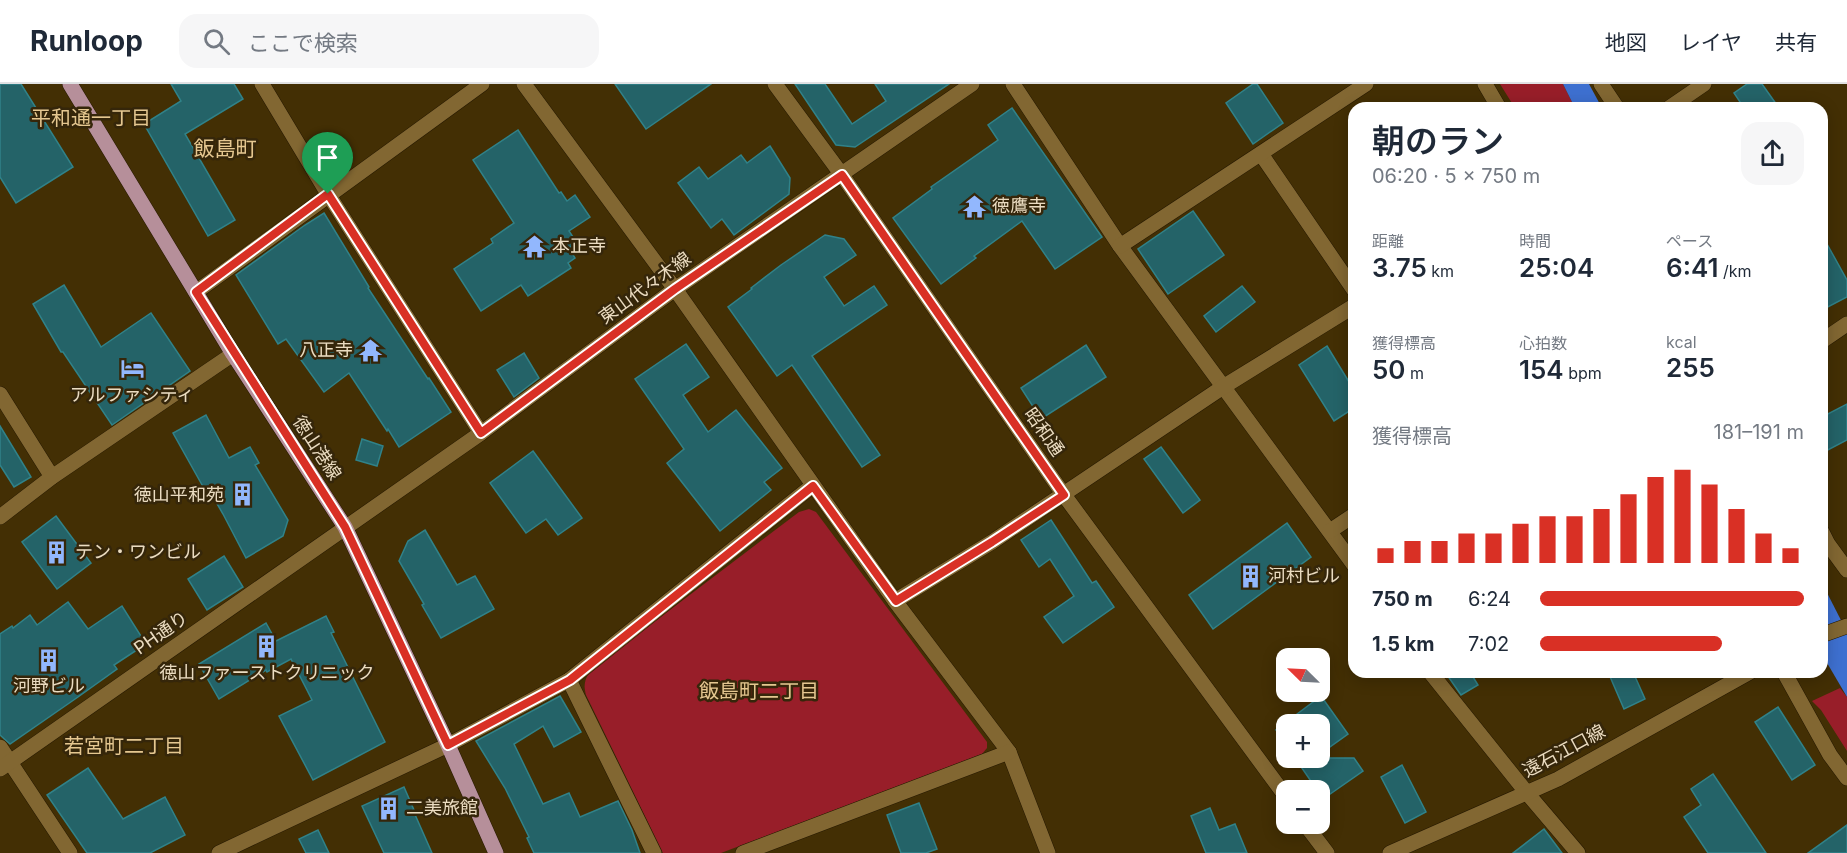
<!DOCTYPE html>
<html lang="ja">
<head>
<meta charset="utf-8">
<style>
	:root { --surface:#fff; --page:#f6f6f7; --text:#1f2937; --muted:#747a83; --line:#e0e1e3; --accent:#d93025 }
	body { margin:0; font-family:Inter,"Noto Sans JP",sans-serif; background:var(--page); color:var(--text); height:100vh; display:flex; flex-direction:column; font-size:22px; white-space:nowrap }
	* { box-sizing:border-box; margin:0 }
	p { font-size:20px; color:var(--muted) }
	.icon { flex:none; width:33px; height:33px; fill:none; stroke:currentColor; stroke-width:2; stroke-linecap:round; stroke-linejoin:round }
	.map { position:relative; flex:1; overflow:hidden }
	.details { position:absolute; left:1348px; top:18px; width:480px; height:576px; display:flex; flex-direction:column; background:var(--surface); border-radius:18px; box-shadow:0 3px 15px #0003 }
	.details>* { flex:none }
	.needle { width:39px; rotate:294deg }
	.buttons { position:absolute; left:1276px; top:564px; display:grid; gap:12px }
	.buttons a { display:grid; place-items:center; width:54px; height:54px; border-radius:12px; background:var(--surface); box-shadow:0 3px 15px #0003; font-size:30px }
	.pin { position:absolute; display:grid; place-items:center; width:51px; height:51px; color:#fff; margin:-62px -26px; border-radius:50% 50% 50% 0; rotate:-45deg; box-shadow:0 0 6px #0007 }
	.pin .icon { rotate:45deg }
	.round { display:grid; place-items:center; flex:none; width:63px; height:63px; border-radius:18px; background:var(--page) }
	.headline { display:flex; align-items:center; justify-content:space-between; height:102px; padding:0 24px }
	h1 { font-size:33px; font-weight:600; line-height:45px }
	.figures { display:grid; grid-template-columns:repeat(3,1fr); gap:9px; height:102px; padding:6px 24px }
	.figures div { display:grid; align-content:center }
	.figures b { font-size:26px; font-weight:600 }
	.figures small { font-size:16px; font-weight:400 }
	.figures p { font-size:16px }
	.chart { height:168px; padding:12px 24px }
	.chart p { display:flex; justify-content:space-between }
	.chart svg { width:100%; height:108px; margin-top:6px; stroke:var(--accent); stroke-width:6 }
	ul { padding:0 24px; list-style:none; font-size:20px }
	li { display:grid; grid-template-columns:96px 72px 1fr; align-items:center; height:45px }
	li i { height:15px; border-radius:8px; background:var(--accent) }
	header { display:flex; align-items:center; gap:36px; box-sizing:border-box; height:84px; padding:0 30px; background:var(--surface); border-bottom:2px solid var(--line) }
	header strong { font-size:28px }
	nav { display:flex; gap:33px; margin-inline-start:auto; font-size:21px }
	.search { width:420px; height:54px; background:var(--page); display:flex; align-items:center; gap:15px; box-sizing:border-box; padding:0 21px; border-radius:18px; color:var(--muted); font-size:22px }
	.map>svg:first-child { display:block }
</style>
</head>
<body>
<header>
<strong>Runloop</strong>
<div class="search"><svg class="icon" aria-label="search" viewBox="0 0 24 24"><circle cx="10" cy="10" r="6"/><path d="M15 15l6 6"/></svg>ここで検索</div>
<nav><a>地図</a><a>レイヤ</a><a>共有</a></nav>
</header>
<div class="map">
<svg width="1847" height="769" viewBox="0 0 1847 769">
	<rect width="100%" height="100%" fill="#432f04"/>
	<g fill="#981e29">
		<path d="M1500,0H1563L1575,24H1515Z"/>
		<path d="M809,425L816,428L987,658V664L982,670L721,769H663L586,611C583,600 585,595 591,586L799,428Z"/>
		<path d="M1840,604L1847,613V667L1821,626L1812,617Z"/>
	</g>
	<g fill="#3e70d0">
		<path d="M1563,0H1589L1602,24H1575Z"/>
		<path d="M1822,499L1847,548V613L1823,572Z"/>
	</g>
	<g fill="#246368" stroke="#308289" stroke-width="1.5">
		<path d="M0,0H21L73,83L16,119L0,93Z"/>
		<path d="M171,0H234L243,15L185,50L235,136L208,152L144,40L181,17Z"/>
		<path d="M615,0H711L646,45Z"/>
		<path d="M795,0H825L852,40L886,17L875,0H949L855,63L836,61Z"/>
		<path d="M1253,0H1257L1283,39L1253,60L1226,19Z"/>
		<path d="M1747,0H1762L1779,24H1744L1734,9Z"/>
		<path d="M1012,24L1102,153L1055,185L1022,137L974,172L976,174L941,200L893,134L932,105L931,103L998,56L988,41Z"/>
		<path d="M518,46L559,109L561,108L567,117L575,111L590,133L569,147L577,159L569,164L575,174L568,179L571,184L528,212L521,201L481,227L454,185L493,159L491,155L514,139L473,76Z"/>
		<path d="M770,62L790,94L789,110L734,151L722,135L711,144L678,99L699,83L708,95L741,71L747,79Z"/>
		<path d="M1193,127L1224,171L1168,210L1138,165Z"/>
		<path d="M324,129L369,203L368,204L428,295L429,294L451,328L399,363L388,345L387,347L349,289L324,308L286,255L278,260L236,191L305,141Z"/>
		<path d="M825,151L844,155L856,171L824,193L844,222L874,202L887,221L812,272L880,371L862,383L792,281L777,292L728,223L752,205L751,204L781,181Z"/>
		<path d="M1822,151L1847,196V213L1822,226Z"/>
		<path d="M64,201L101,263L151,229L190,287L112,341L63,268H61L33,220Z"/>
		<path d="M1242,202L1255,218L1216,248L1204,232Z"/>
		<path d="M686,260L709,293L683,311L708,348L736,326L782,384L764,398L771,406L720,447L667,379L684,365L635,295Z"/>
		<path d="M1086,261L1106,293L1041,335L1021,304Z"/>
		<path d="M1327,262L1354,306V324L1334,337L1299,281Z"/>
		<path d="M524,269L539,294L514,313L497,286Z"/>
		<path d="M1847,320V356L1822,369V333Z"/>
		<path d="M206,331L229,374L250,363L259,379L255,381L288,436L283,452L246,474L223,430L209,406L206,408L173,349Z"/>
		<path d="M0,342L31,393L14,403L0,381Z"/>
		<path d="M362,355L383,362L377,382L356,376Z"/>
		<path d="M1161,363L1200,416L1183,429L1144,375Z"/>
		<path d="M533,367L582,434L558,451L546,435L526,449L490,399Z"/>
		<path d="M56,432L91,479L57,505L22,458Z"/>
		<path d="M1051,436L1092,499L1096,497L1114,523L1063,559L1044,533L1074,512L1050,475L1039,483L1021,456Z"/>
		<path d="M1287,439L1311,473L1213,545L1189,511Z"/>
		<path d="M425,446L457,501L475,492L494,525L441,554L422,521L424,520L399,477L408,457Z"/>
		<path d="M224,472L243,503L207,526L188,495Z"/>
		<path d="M68,518L88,545L122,522L146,560L114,581L117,585L78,613L10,660L0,651V550L12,542L13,544L30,531L37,541Z"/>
		<path d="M326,532L334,548L331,549L385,658L313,696L279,632L312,616L291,575L267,588L266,586L219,615L199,580L266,539L276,557Z"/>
		<path d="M1445,588H1470L1478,601L1461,611Z"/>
		<path d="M1608,588H1633L1645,615L1624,625Z"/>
		<path d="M560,612L581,648L554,663L543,642L514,660L543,720L569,709L580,733L618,717L632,746L640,769H534L527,754L529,753L505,704L476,657Z"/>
		<path d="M1321,612L1348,650L1320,670V640H1287V662L1276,646Z"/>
		<path d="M1778,623L1815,681L1792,696L1755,638Z"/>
		<path d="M1295,674H1354L1363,687L1323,715L1320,710V706H1317Z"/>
		<path d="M1402,681L1426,728L1405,739L1381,693Z"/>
		<path d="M88,684L123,735L165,713L185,751L150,769H87L47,711Z"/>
		<path d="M1713,690L1766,769H1708L1684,733L1701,721L1691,705Z"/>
		<path d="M404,703L414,726H413L432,769H384L362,722Z"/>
		<path d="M919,719L937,765L926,769H901L887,731Z"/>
		<path d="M1210,724L1219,746L1235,740L1247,769H1206L1191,732Z"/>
		<path d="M1847,741V769H1808Z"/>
		<path d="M1544,745L1562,769H1513Z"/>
		<path d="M318,746L329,769H306L299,755Z"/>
	</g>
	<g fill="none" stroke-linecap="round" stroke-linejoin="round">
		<defs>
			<g id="minor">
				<path d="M262,0L328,110L481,349"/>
				<path d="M524,0L675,205L895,517L1009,668L1048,769"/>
				<path d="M1013,0L1120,162L1354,481"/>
				<path d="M1601,0L1617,24"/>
				<path d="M1669,24L1704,0"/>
				<path d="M1261,70L1354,206"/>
				<path d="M1120,162L1366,0"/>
				<path d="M196,208L482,0"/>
				<path d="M1822,257L1847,240"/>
				<path d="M0,310L52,393"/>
				<path d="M1330,447L1354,431"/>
				<path d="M1822,448L1828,460L1847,486"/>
				<path d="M895,517L992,458L1223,303L1354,222"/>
				<path d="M1430,588L1527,709L1578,769"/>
				<path d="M1784,588L1830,671L1847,694"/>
				<path d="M569,596L654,769"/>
				<path d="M0,663L70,769"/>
				<path d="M219,769L448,661L569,596L812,402"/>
				<path d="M743,769L1009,668"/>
			</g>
			<g id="tertiary">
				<path d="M775,0L842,91L1064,411L1287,714"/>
				<path d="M1485,0L1499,24"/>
				<path d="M0,433L52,393L233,270"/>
				<path d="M1822,551L1847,542"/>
				<path d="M0,685L481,349L675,205L972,0"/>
				<path d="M1305,740L1327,769"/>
				<path d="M1390,769L1558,695L1750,588"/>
			</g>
			<path id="primary" d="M70,0L233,270L345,443L448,661L496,769"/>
		</defs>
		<use href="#minor" stroke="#251800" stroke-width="16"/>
		<use href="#tertiary" stroke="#251800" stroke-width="16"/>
		<use href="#primary" stroke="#251800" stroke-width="16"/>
		<use href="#minor" stroke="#826732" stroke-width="15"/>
		<use href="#tertiary" stroke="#826732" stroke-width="15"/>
		<use href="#primary" stroke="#b68f9a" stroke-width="15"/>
	</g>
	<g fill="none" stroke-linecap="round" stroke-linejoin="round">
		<defs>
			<path id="route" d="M842,91L1064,411L992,458L896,517L813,402L570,596L448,661L345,443L196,208L328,110L481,349L675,205Z"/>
		</defs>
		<use href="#route" stroke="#fff" stroke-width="12"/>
		<use href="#route" stroke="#d93025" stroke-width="8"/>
	</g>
	<defs>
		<symbol id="temple-bare" viewBox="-9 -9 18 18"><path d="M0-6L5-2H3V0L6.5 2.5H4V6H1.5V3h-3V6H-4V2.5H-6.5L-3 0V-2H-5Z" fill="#92b7fd" stroke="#35260a" stroke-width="2.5" paint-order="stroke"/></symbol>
		<symbol id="hotel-bare" viewBox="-9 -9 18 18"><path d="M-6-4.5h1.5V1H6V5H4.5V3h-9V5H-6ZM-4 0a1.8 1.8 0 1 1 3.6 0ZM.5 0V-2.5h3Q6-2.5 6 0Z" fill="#92b7fd" stroke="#35260a" stroke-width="2.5" paint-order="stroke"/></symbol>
		<symbol id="building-bare" viewBox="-9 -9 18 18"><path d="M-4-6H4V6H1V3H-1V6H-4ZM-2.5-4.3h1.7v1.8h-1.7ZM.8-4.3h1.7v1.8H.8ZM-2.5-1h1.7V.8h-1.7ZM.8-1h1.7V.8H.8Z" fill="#92b7fd" stroke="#35260a" stroke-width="2.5" paint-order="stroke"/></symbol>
	</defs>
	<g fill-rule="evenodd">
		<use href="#temple-bare" x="958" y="106" width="33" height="33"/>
		<use href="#temple-bare" x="518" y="146" width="33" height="33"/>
		<use href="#temple-bare" x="354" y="250" width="33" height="33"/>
		<use href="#hotel-bare" x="116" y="268" width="33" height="33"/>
		<use href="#building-bare" x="226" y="394" width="33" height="33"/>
		<use href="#building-bare" x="40" y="452" width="33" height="33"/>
		<use href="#building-bare" x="1234" y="476" width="33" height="33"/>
		<use href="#building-bare" x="250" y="546" width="33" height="33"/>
		<use href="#building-bare" x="32" y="560" width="33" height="33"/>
		<use href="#building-bare" x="372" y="708" width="33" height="33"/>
	</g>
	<g text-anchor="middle" stroke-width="5" stroke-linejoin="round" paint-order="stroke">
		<g font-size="18" fill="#ebdcc1" stroke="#35260a" text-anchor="start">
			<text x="992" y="128">徳鷹寺</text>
			<text x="552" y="168">本正寺</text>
			<text x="353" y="272" text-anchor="end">八正寺</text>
			<text x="132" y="317" text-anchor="middle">アルファシティ</text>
			<text x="224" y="417" text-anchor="end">徳山平和苑</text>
			<text x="75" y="474">テン・ワンビル</text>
			<text x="1268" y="498">河村ビル</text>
			<text x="267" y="595" text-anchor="middle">徳山ファーストクリニック</text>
			<text x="49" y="608" text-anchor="middle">河野ビル</text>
			<text x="406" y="730">二美旅館</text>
		</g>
		<g font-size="18" fill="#ebdcc1" stroke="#35260a">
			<text transform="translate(645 204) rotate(-36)" y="6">東山代々木線</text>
			<text transform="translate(1044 348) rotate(55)" y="6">昭和通</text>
			<text transform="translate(317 364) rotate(57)" y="6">徳山港線</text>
			<text transform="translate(161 549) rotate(-35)" y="6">PH通り</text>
			<text transform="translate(1564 667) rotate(-28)" y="6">遠石江口線</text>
		</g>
		<g font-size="20" fill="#e5c790" stroke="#35260a">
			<text x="91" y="41">平和通一丁目</text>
			<text x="759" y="614">飯島町二丁目</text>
			<text x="124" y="669">若宮町二丁目</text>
		</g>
		<g font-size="21" fill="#e5c790" stroke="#35260a">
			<text x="225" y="72">飯島町</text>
		</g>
	</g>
</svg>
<div class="buttons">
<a><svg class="needle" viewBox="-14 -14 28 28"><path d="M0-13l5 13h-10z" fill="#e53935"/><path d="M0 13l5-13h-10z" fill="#747a83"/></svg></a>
<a>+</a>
<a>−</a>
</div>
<div class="pin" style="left:328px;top:110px;background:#1e9e55"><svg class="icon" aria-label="arrive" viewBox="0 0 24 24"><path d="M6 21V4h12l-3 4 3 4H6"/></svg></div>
<section class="details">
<div class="headline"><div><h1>朝のラン</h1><p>06:20 · 5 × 750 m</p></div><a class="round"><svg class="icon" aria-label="share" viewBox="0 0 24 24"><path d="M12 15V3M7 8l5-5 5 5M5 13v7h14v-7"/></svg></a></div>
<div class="figures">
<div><p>距離</p><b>3.75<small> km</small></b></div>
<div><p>時間</p><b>25:04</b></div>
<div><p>ペース</p><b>6:41<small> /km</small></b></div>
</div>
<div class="figures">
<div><p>獲得標高</p><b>50<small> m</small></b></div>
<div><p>心拍数</p><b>154<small> bpm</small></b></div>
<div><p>kcal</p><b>255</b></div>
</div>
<div class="chart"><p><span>獲得標高</span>181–191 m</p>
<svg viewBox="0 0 160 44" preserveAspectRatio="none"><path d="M5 44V38M15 44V35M25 44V35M35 44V32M45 44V32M55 44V28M65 44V25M75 44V25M85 44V22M95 44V16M105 44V9M115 44V6M125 44V12M135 44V22M145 44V32M155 44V38"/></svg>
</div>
<ul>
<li><b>750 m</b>6:24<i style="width:100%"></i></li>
<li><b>1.5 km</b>7:02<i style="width:69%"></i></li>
</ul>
</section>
</div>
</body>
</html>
